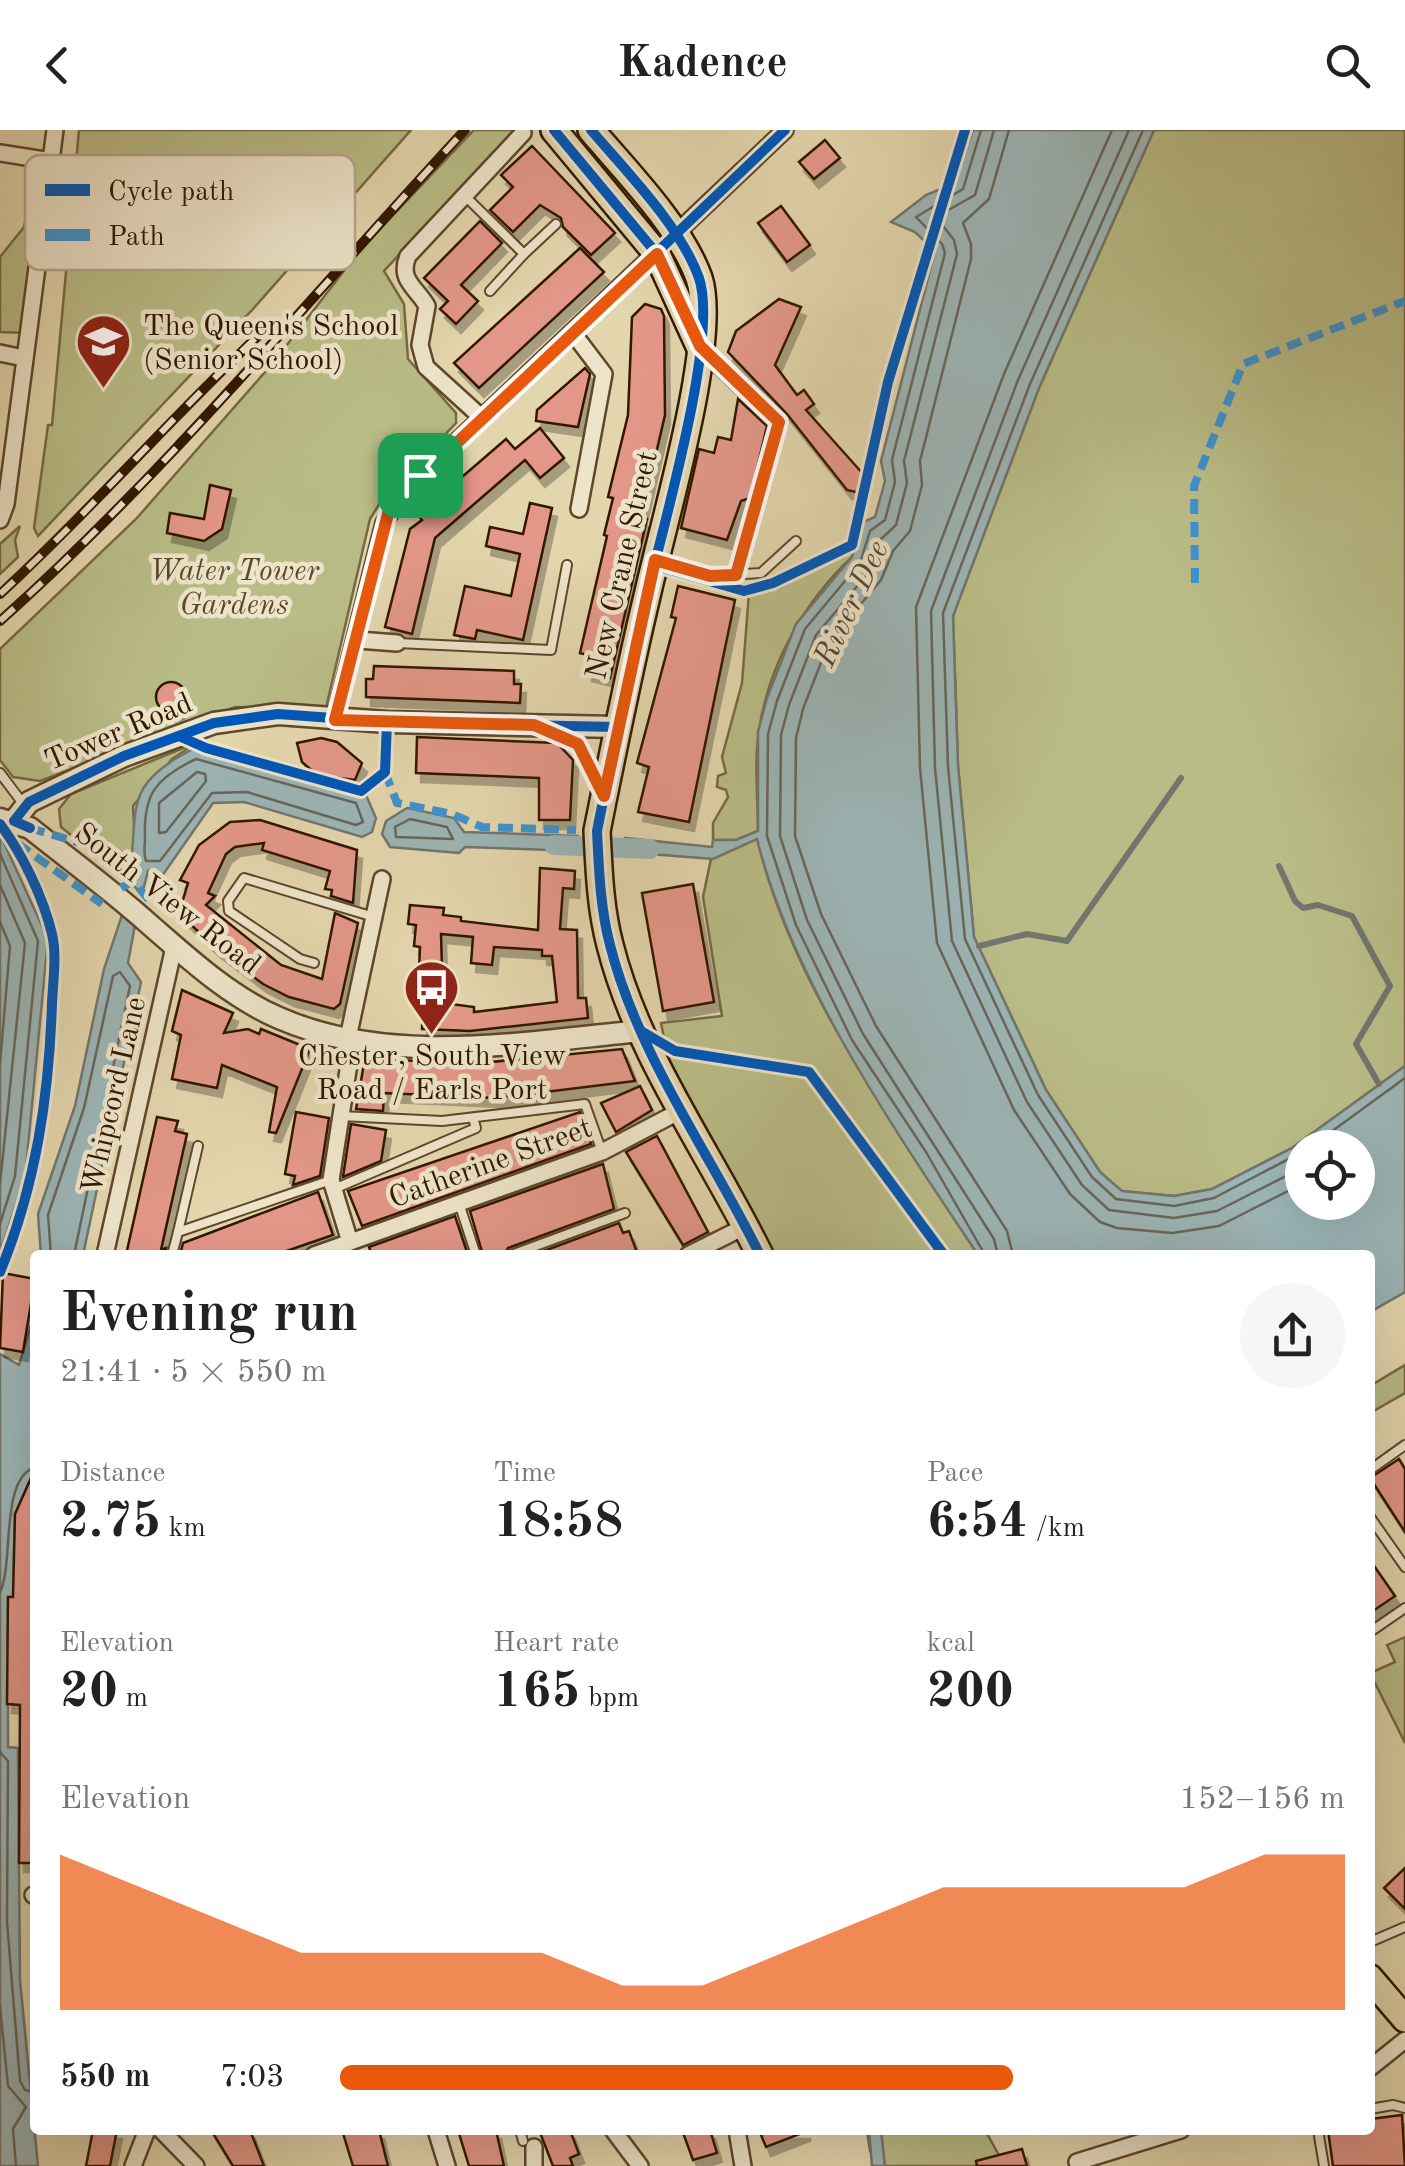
<!DOCTYPE html>
<html lang="en">
<head>
<meta charset="utf-8">
<style>
	:root { --surface:#fff; --page:#f6f6f6; --text:#222; --muted:#767676; --accent:#ea580c }
	body { margin:0; font-family:"Old Standard TT",serif; background:var(--page); color:var(--text); height:100vh; display:flex; flex-direction:column; font-size:38px; white-space:nowrap }
	* { box-sizing:border-box; margin:0 }
	p { font-size:32px; color:var(--muted) }
	.icon { flex:none; width:55px; height:55px; fill:none; stroke:currentColor; stroke-width:2; stroke-linecap:round; stroke-linejoin:round }
	.map { position:relative; flex:1; overflow:hidden }
	.drawer { position:absolute; left:30px; top:1120px; width:1345px; height:885px; display:flex; flex-direction:column; background:var(--surface); border-radius:10px; box-shadow:0 10px 40px #0002 }
	.drawer>* { flex:none }
	.controls { position:absolute; left:1285px; top:1000px; display:grid; gap:20px }
	.controls a { display:grid; place-items:center; width:90px; height:90px; border-radius:50%; background:var(--surface); box-shadow:0 10px 40px #0002; font-size:50px }
	.pin { position:absolute; display:grid; place-items:center; width:85px; height:85px; color:#fff; margin:-42px; border-radius:20px; box-shadow:0 5px 15px #0006 }
	.round { display:grid; place-items:center; flex:none; width:105px; height:105px; border-radius:52px; background:var(--page) }
	.headline { display:flex; align-items:center; justify-content:space-between; height:170px; padding:0 30px }
	h1 { font-size:55px; font-weight:700; line-height:75px }
	.stats { display:grid; grid-template-columns:repeat(3,1fr); gap:15px; height:170px; padding:10px 30px }
	.stats div { display:grid; align-content:center }
	.stats b { font-size:50px; font-weight:700 }
	.stats small { font-size:28px; font-weight:400 }
	.stats p { font-size:28px }
	.chart { height:280px; padding:20px 30px }
	.chart p { display:flex; justify-content:space-between }
	.chart svg { width:100%; height:180px; margin-top:10px; fill:var(--accent); opacity:.7 }
	ul { padding:0 30px; list-style:none; font-size:32px }
	li { display:grid; grid-template-columns:160px 120px 1fr; align-items:center; height:75px }
	li i { height:25px; border-radius:12px; background:var(--accent) }
	header { display:flex; justify-content:space-between; align-items:center; height:130px; padding:0 30px; background:var(--surface); font-size:45px; font-weight:700 }
	.map>svg:first-child { display:block }
</style>
</head>
<body>
<header><svg class="icon" aria-label="back" viewBox="0 0 24 24"><path d="M15 5l-7 7 7 7"/></svg>Kadence<svg class="icon" aria-label="search" viewBox="0 0 24 24"><circle cx="10" cy="10" r="6"/><path d="M15 15l6 6"/></svg></header>
<div class="map">
<svg width="1405" height="2036" viewBox="0 0 1405 2036">
	<defs>
		<filter id="shadow"><feDropShadow dx="5" dy="9" stdDeviation="0" flood-color="#0004"/></filter>
	</defs>
	<rect width="100%" height="100%" fill="#e3d5ac"/>
	<filter id="stains"><feTurbulence type="fractalNoise" baseFrequency=".002" numOctaves="4"/><feColorMatrix values="0 0 0 0 .2 0 0 0 0 .09 0 0 0 0 .02 0 0 0 .5 -.17"/></filter>
	<radialGradient id="worn" r=".72"><stop offset=".6" stop-color="#630" stop-opacity="0"/><stop offset="1" stop-color="#630" stop-opacity=".3"/></radialGradient>
	<g fill="#b9bc86" stroke="#766a43" stroke-width="2.5">
		<path d="M79,0H411L253,179L38,406L34,398L48,295H52Z"/>
		<path d="M474,0H514L384,141L404,174L408,229L456,283V293L426,324L402,307L385,324L398,344L370,389L326,578L235,577L40,651L13,647L0,630V519L136,389L273,233L360,120Z"/>
		<path d="M1154,0H1405V936L1292,1018L1212,1059L1174,1066L1121,1061L1100,1042L1046,960L974,807L958,636L953,486L1039,258Z"/>
		<path d="M31,64L42,65L24,203L0,202V127L24,97Z"/>
		<path d="M20,396L15,410L18,427L0,444V414Z"/>
		<path d="M854,418L852,427C804,472 769,534 759,600C754,632 758,669 758,701L736,710H713V693L728,667L726,660L717,657L718,646L726,643L722,627L742,553L749,463L779,458Z"/>
		<path d="M198,612L172,629L133,676L135,715L129,751L61,697L59,679L71,664Z"/>
		<path d="M757,708C793,862 896,992 978,1125H775L669,932L661,893L722,886L703,767L711,729Z"/>
		<path d="M1405,1235V1263L1370,1283V1256Z"/>
		<path d="M1405,1507V1613L1370,1543L1395,1532L1387,1515Z"/>
		<path d="M867,2000H985L1005,2036H879L870,2021Z"/>
	</g>
	<g fill="#9cb5b6" stroke="#72766d" stroke-width="2.5" fill-rule="evenodd">
		<path d="M973,0H1154L1039,258L953,486L958,636L974,807L1046,960L1100,1042L1122,1061L1174,1066L1212,1059L1292,1018L1405,936V1162L1370,1182V1125H978C895,1000 793,854 757,709L713,729L625,722V708L712,717L713,710H736L758,701V602L767,568L796,494L852,427L863,392L875,387L885,351L881,331L935,121L915,102L891,92L926,65L955,53ZM1302,1018H1358V1072H1302Z"/>
		<path d="M195,618L366,665L376,688L372,702L362,707L244,672L213,673L162,746L148,741L142,764L129,751C140,680 119,656 195,618Z"/>
		<path d="M407,678L454,688L464,702L578,706V721L465,717L459,723L390,717L382,704L386,691Z"/>
		<path d="M0,704L48,809L25,1048L0,1122Z"/>
		<path d="M122,785L135,795L128,833L141,852L83,1125H41L38,1084L75,976L104,839Z"/>
		<path d="M35,1182V1339L15,1384L13,1467H8V1617L18,1618L20,1850L38,2036H0V1224L19,1235Z"/>
		<path d="M869,2000H881L885,2036H872Z"/>
	</g>
	<g fill="none" stroke-linecap="round" stroke-linejoin="round">
		<g stroke="#67665b" stroke-width="2.5">
			<path d="M981,0L963,59L916,87L942,114L945,123L892,330L895,352L885,390L870,401L860,433L805,499L777,571L768,604L767,706L796,795L852,910L926,1022L985,1125"/>
			<path d="M994,0L975,65L936,87L954,110L957,124L904,331L907,353L896,395L880,410L870,441L816,505L789,575L781,605L780,706L807,790L863,904L994,1109L998,1125"/>
			<path d="M1009,0L989,69L963,93L971,114V129L920,331L922,355L910,401L893,421L881,450L829,512L803,579L796,608L795,706L821,784L876,896L1007,1101L1013,1125"/>
			<path d="M1112,0L1004,244L916,477L920,638L937,813L1014,980L1070,1064L1100,1092L1117,1098L1172,1103L1219,1096L1302,1054"/>
			<path d="M1129,0L1018,250L931,481L935,638L952,811L1027,972L1082,1055L1109,1080L1174,1088L1217,1081L1302,1038"/>
			<path d="M1143,0L1030,254L943,483L948,637L965,809L1038,965L1092,1047L1116,1069L1174,1076L1214,1068L1302,1022"/>
			<path d="M196,629L356,673L363,692L356,695L247,662L212,663L160,731H146C143,723 145,717 145,708C143,664 156,648 196,629Z"/>
			<path d="M197,642L205,644L206,651L166,702L159,703V673Z"/>
			<path d="M410,689L447,697L453,709L396,707L395,697Z"/>
			<path d="M0,724L38,811L15,1046L0,1094"/>
			<path d="M0,755L25,813L0,1054"/>
			<path d="M0,792L10,816L0,934"/>
			<path d="M1309,1018L1405,948"/>
			<path d="M51,1125L48,1085L84,978L113,846L120,842L130,856L74,1125"/>
			<path d="M0,1462C14,1434 0,1352 33,1338"/>
			<path d="M0,1622L8,1631L7,1792L20,1951L25,1960L35,1962"/>
			<path d="M0,1876L8,1956L26,1977L13,1999L16,2036"/>
		</g>
		<g stroke="#72766d" stroke-width="6">
			<path d="M1279,736L1295,771L1303,778L1318,775L1352,786L1390,856L1356,914L1379,954"/>
			<path d="M979,816L1027,804L1067,811L1181,648"/>
		</g>
		<path stroke="#9cb5b6" stroke-width="20" d="M554,715L650,719"/>
	</g>
	<g fill="#e39788" stroke="#321800" stroke-width="2.5" fill-rule="evenodd" filter="url(#shadow)">
		<path d="M825,10L840,28L814,49L799,32Z"/>
		<path d="M532,16L615,103L591,125L563,97L561,88L540,75L513,102L490,80L513,57L501,45Z"/>
		<path d="M781,76L810,115L787,132L758,93Z"/>
		<path d="M480,91L502,113L461,155L478,171L456,194L440,179L448,171L424,148Z"/>
		<path d="M580,118L604,142L479,258L454,233Z"/>
		<path d="M779,169L801,177L775,235L797,265L804,260L814,274L806,280L864,345L860,363L847,360L787,284L728,222L736,201Z"/>
		<path d="M645,174L661,179L664,186L665,285L641,388L647,389L610,548L587,542L591,526L580,523L607,406L604,405L613,368L608,367L628,285L632,187Z"/>
		<path d="M585,238L590,244L578,297L536,291L537,280Z"/>
		<path d="M738,269L767,296L750,368L741,371L727,410L681,398L699,319L714,323L718,307L731,310Z"/>
		<path d="M540,298L564,328L540,348L525,330L435,408L412,504L385,497L410,399L422,390L418,385L506,309L515,319Z"/>
		<path d="M210,355L231,360L222,399L204,411L167,403L170,383L204,389Z"/>
		<path d="M530,373L552,378L523,510L477,500L475,509L454,505L465,456L511,466L520,424L486,416L490,397L523,404Z"/>
		<path d="M678,456L735,470L689,692L638,682L649,637L637,633L676,488L671,487Z"/>
		<path d="M374,536L514,541V554H521L520,573L366,567V549H373Z"/>
		<circle cx="171" cy="567" r="15"/>
		<path d="M417,607L557,613L573,630L570,690H539V648L416,643Z"/>
		<path d="M321,608L337,612L362,633L355,650L317,645L302,632L297,613Z"/>
		<path d="M260,690L357,720L353,773L331,766L332,760L325,759L330,741L262,720L264,713L235,717L226,724L208,763L215,766L206,775L281,835L322,849L335,783L358,793L340,874L334,879L289,867L263,854L215,818L179,783L188,753L180,750L199,715L230,692Z"/>
		<path d="M540,738L575,741L574,759L563,758L560,799L577,800L578,868H586L588,888L470,901L422,899L424,840H419L420,817L414,816L416,795L408,794L410,775L444,778L443,785L461,787V791L538,800ZM441,804L473,807L471,833L492,835L494,817L542,820V826H552L557,872L474,882V877L443,873Z"/>
		<path d="M693,754L714,872L663,881L642,763Z"/>
		<path d="M182,860L233,883L224,903L248,899L259,904L261,899L310,919L276,1003L269,1002L277,957L222,935L217,958L172,949L181,905L172,901Z"/>
		<path d="M622,919L635,951L496,968L384,963L383,981L356,979L365,928L471,934Z"/>
		<path d="M640,956L652,980L616,1002L601,973Z"/>
		<path d="M296,982L329,988L320,1046L293,1055L295,1046L285,1044Z"/>
		<path d="M580,982L591,1014L362,1096L348,1061Z"/>
		<path d="M157,987L178,991L175,1001L187,1004L161,1120L166,1118L165,1125H126Z"/>
		<path d="M351,994L386,1000L381,1031L343,1047Z"/>
		<path d="M657,1006L708,1102L683,1115L626,1022Z"/>
		<path d="M603,1034L614,1079L508,1118L504,1125H483L470,1081Z"/>
		<path d="M318,1062L333,1105L275,1125H180L183,1113Z"/>
		<path d="M455,1086L468,1125H372L369,1117Z"/>
		<path d="M619,1093L623,1103L629,1101L638,1125H533Z"/>
		<path d="M3,1143L35,1149L23,1222L0,1218Z"/>
		<path d="M1399,1329L1405,1339V1402L1370,1348Z"/>
		<path d="M35,1339V1733H19L20,1575L7,1574L8,1467H13L15,1384Z"/>
		<path d="M1370,1430L1395,1466L1370,1483Z"/>
		<path d="M1405,1738V1779L1384,1758Z"/>
		<path d="M1402,1985L1405,2036H1333L1328,2000H1370V1989Z"/>
		<path d="M93,2000H117L110,2036H86Z"/>
		<path d="M211,2000H250L264,2036H233Z"/>
		<path d="M342,2000H379L388,2036H353Z"/>
		<path d="M458,2000H496L504,2036H469Z"/>
		<path d="M539,2000H570L579,2024L570,2028L573,2036H553Z"/>
		<path d="M682,2000H710L717,2023L693,2030Z"/>
		<path d="M759,2000H805V2002L766,2017Z"/>
		<path d="M1022,2019L1027,2036H977L976,2031Z"/>
	</g>
	<g fill="none" stroke-linecap="round" stroke-linejoin="round">
		<defs>
			<g id="service">
				<path d="M463,64L524,124L490,161"/>
				<path d="M524,124L556,94"/>
				<path d="M661,432L710,446L761,443L796,411"/>
				<path d="M736,445L779,292"/>
				<path d="M397,513L551,520L567,435"/>
				<path d="M0,643L24,675"/>
				<path d="M314,833L300,829L229,781L228,771L244,748L374,787"/>
				<path d="M341,986L442,991L585,974L602,1022"/>
				<path d="M198,1016L178,1102L331,1050"/>
				<path d="M334,1059L476,998L473,988"/>
				<path d="M459,1073L476,1125"/>
				<path d="M172,1125L178,1102"/>
				<path d="M511,1125L625,1083"/>
				<path d="M1370,1340L1405,1315"/>
				<path d="M1370,1387L1405,1437"/>
				<path d="M1370,1502L1405,1478"/>
				<path d="M1370,1812L1405,1797"/>
				<path d="M1370,1979L1393,1975L1405,1978"/>
				<path d="M520,2000L523,2011"/>
				<path d="M1318,2000L1324,2036"/>
			</g>
			<g id="minor">
				<path d="M0,23L51,31"/>
				<path d="M573,203L604,244L579,379"/>
				<path d="M699,216L779,292"/>
				<path d="M0,223L24,228"/>
				<path d="M481,287L426,237L420,215L427,176C416,157 398,150 408,126L523,3"/>
				<path d="M451,317L785,0"/>
				<path d="M398,321L420,345"/>
				<path d="M0,390L6,374L55,0"/>
				<path d="M358,510L397,513"/>
				<path d="M335,589L384,393L406,358L438,328"/>
				<path d="M348,908L382,749"/>
				<path d="M350,1112L331,1050L353,908"/>
				<path d="M105,1125L174,817"/>
				<path d="M314,1125L602,1022L682,980"/>
				<path d="M688,1125L746,1096"/>
				<path d="M33,1765L35,1766"/>
				<path d="M1370,1938L1405,1910"/>
				<path d="M161,2000L196,2036"/>
				<path d="M436,2000L447,2036"/>
				<path d="M613,2000L640,2036"/>
				<path d="M737,2000L743,2036"/>
				<path d="M534,2017V2036"/>
				<path d="M1077,2032L1181,2000"/>
				<path d="M133,2036L147,2000"/>
			</g>
			<g id="tertiary">
				<path d="M0,689L30,698C70,730 111,760 149,794C188,828 230,867 279,888C391,937 524,912 641,901"/>
				<path d="M14,691L29,672L124,626L214,593L278,584L387,592L617,597"/>
			</g>
			<g id="primary">
				<path d="M554,0L657,124L699,216"/>
				<path d="M591,0C626,41 681,97 699,148C719,207 663,394 648,462C629,541 613,621 597,701C599,739 600,777 610,815C638,926 710,1023 760,1125"/>
				<path d="M1370,1848L1405,1889"/>
			</g>
		</defs>
		<use href="#service" stroke="#5e472b" stroke-width="12"/>
		<use href="#minor" stroke="#5e472b" stroke-width="20"/>
		<use href="#tertiary" stroke="#5e472b" stroke-width="25"/>
		<use href="#primary" stroke="#321800" stroke-width="30"/>
		<use href="#service" stroke="#ede4c9" stroke-width="8"/>
		<use href="#minor" stroke="#ede4c9" stroke-width="15"/>
		<use href="#tertiary" stroke="#ede4c9" stroke-width="20"/>
		<use href="#primary" stroke="#e3d5ac" stroke-width="25"/>
		<defs>
			<g id="rail">
				<path d="M0,464C95,377 178,279 273,192"/>
				<path d="M0,491C168,341 312,165 465,0"/>
			</g>
		</defs>
		<use href="#rail" stroke="#321800" stroke-width="10"/>
		<use href="#rail" stroke="#ede4c9" stroke-width="6" stroke-dasharray="19" stroke-linecap="butt"/>
		<g stroke="#3d93d0" stroke-width="8" stroke-dasharray="15 8" stroke-linecap="butt">
			<path d="M1195,453L1194,356L1243,234L1405,171"/>
			<path d="M385,642L397,673L452,684L482,697L576,700"/>
			<path d="M30,698L130,728"/>
			<path d="M17,713L102,774"/>
			<path d="M121,758L133,751L149,770"/>
		</g>
		<defs>
			<g id="cycleway">
				<path d="M554,0L657,124L699,216"/>
				<path d="M591,0C626,41 681,97 699,148C719,207 663,394 648,462C629,541 613,621 597,701C599,739 600,777 610,815C638,926 710,1023 760,1125"/>
				<path d="M653,452L657,436L744,461L773,453L852,415L888,252L965,0"/>
				<path d="M335,589L391,376L785,0"/>
				<path d="M181,607L206,618L361,661L385,642L387,592"/>
				<path d="M0,694C23,725 43,767 52,804C57,825 53,851 52,873C49,966 36,1055 0,1142"/>
				<path d="M30,698L14,691L29,672L124,626L214,593L278,584L387,592L617,597"/>
				<path d="M641,901L675,921L809,942L944,1125"/>
			</g>
		</defs>
		<use href="#cycleway" stroke="#ede4c9" stroke-width="16"/>
		<use href="#cycleway" stroke="#0057b8" stroke-width="10"/>
	</g>
	<g fill="none" stroke-linecap="round" stroke-linejoin="round">
		<defs>
			<path id="route" d="M657,124L700,216L779,292L736,445L710,446L655,430L604,666L578,614L534,595L335,590L390,376Z"/>
		</defs>
		<use href="#route" stroke="#fff" stroke-width="20"/>
		<use href="#route" stroke="#ea580c" stroke-width="12"/>
	</g>
	<defs>
		<symbol id="school-pin" viewBox="-11 -11 22 30"><path d="M0 17L-7.5 6A9.5 9.5 0 1 1 7.5 6Z" fill="#8f2418" stroke="#ede4c9"/><path d="M0-5L7-2L0 1L-7-2ZM-4 1L0 2.5L4 1V4Q0 6-4 4Z" fill="#fff"/></symbol>
		<symbol id="bus-pin" viewBox="-11 -11 22 30"><path d="M0 17L-7.5 6A9.5 9.5 0 1 1 7.5 6Z" fill="#8f2418" stroke="#ede4c9"/><path d="M-5-6H5V4H4V6H2V4H-2V6H-4V4H-5ZM-3.5-4V0h7V-4ZM-3.5 1.2v1.5H-2V1.2ZM2 1.2v1.5H3.5V1.2Z" fill="#fff"/></symbol>
	</defs>
	<g fill-rule="evenodd">
		<use href="#school-pin" x="72" y="180" width="63" height="86"/>
		<use href="#bus-pin" x="400" y="826" width="63" height="86"/>
	</g>
	<g text-anchor="middle" stroke-width="9" stroke-linejoin="round" paint-order="stroke">
		<g font-size="30" fill="#321800" stroke="#ede4c9" text-anchor="start">
			<text x="143" y="205">The Queen's School<tspan x="143" dy="34">(Senior School)</tspan></text>
			<text x="432" y="935" text-anchor="middle">Chester, South View<tspan x="432" dy="34">Road / Earls Port</tspan></text>
		</g>
		<g font-size="30" fill="#321800" stroke="#ede4c9">
			<text transform="translate(621 435) rotate(-77)" y="10">New Crane Street</text>
			<text transform="translate(118 601) rotate(-23)" y="10">Tower Road</text>
			<text transform="translate(168 768) rotate(38)" y="10">South View Road</text>
			<text transform="translate(113 965) rotate(-77)" y="10">Whipcord Lane</text>
			<text transform="translate(490 1032) rotate(-20)" y="10">Catherine Street</text>
		</g>
		<g font-size="30" font-style="italic" fill="#5a4928" stroke="#ede4c9">
			<text x="234" y="450">Water Tower<tspan x="234" dy="34">Gardens</tspan></text>
		</g>
		<g font-size="32" font-style="italic" fill="#524737" stroke="#ede4c9">
			<text transform="translate(850 473) rotate(-65)" y="11">River Dee</text>
		</g>
	</g>
	<rect x="25" y="25" width="330" height="115" rx="15" fill="#ede4c9" stroke="#b5a78d" stroke-width="2.5"/>
	<rect x="45" y="54" width="45" height="12" fill="#0057b8"/>
	<rect x="45" y="99" width="45" height="12" fill="#3d93d0"/>
	<g font-size="28" fill="#321800">
		<text x="108" y="70">Cycle path</text>
		<text x="108" y="115">Path</text>
	</g>
	<rect width="100%" height="100%" filter="url(#stains)"/>
	<rect width="100%" height="100%" fill="url(#worn)"/>
</svg>
<div class="controls">
<a><svg class="icon" aria-label="locate" viewBox="0 0 24 24"><circle cx="12" cy="12" r="6"/><path d="M12 2v4M12 18v4M2 12h4M18 12h4"/></svg></a>
</div>
<div class="pin" style="left:420px;top:345px;background:#1e9e55"><svg class="icon" aria-label="arrive" viewBox="0 0 24 24"><path d="M6 21V4h12l-3 4 3 4H6"/></svg></div>
<section class="drawer">
<div class="headline"><div><h1>Evening run</h1><p>21:41 · 5 × 550 m</p></div><a class="round"><svg class="icon" aria-label="share" viewBox="0 0 24 24"><path d="M12 15V3M7 8l5-5 5 5M5 13v7h14v-7"/></svg></a></div>
<div class="stats">
<div><p>Distance</p><b>2.75<small> km</small></b></div>
<div><p>Time</p><b>18:58</b></div>
<div><p>Pace</p><b>6:54<small> /km</small></b></div>
</div>
<div class="stats">
<div><p>Elevation</p><b>20<small> m</small></b></div>
<div><p>Heart rate</p><b>165<small> bpm</small></b></div>
<div><p>kcal</p><b>200</b></div>
</div>
<div class="chart"><p><span>Elevation</span>152–156 m</p>
<svg viewBox="0 0 160 44" preserveAspectRatio="none"><path d="M0 44V6L10 14L20 22L30 30L40 30L50 30L60 30L70 38L80 38L90 30L100 22L110 14L120 14L130 14L140 14L150 6L160 6V44z"/></svg>
</div>
<ul>
<li><b>550 m</b>7:03<i style="width:67%"></i></li>
</ul>
</section>
</div>
</body>
</html>
